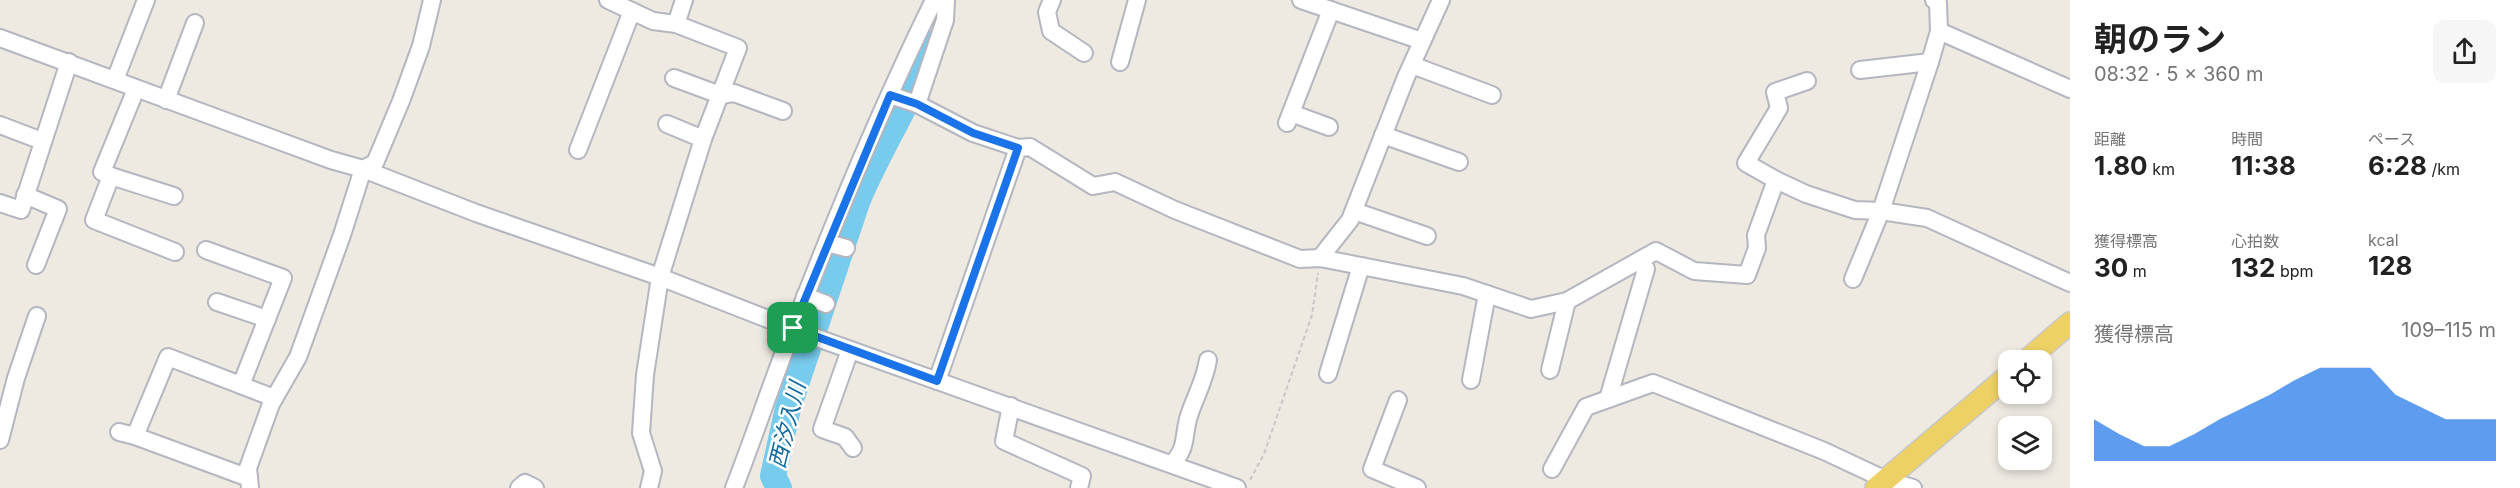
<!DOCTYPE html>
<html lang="ja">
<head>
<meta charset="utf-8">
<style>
	:root { --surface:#fff; --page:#f6f6f6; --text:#222; --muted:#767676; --accent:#1a73e8 }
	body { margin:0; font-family:Inter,"Noto Sans JP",sans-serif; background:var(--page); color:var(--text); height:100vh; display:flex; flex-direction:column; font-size:22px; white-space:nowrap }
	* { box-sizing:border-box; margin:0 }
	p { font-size:20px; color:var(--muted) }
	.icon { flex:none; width:33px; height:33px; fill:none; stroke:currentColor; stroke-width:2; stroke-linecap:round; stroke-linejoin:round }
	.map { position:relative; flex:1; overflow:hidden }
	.drawer { display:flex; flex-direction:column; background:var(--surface); width:450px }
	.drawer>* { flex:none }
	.buttons { position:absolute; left:1998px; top:350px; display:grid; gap:12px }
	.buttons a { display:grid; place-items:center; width:54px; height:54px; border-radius:12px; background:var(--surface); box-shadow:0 3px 9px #0003; font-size:30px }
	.pin { position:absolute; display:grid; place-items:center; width:51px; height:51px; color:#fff; margin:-26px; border-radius:12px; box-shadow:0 3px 9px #0006 }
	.round { display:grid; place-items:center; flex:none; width:63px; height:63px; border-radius:12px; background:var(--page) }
	.head { display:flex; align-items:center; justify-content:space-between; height:102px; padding:0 24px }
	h1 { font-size:33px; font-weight:700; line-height:45px }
	.stats { display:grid; grid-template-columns:repeat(3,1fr); gap:9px; height:102px; padding:6px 24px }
	.stats div { display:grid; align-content:center }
	.stats b { font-size:26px; font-weight:700 }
	.stats small { font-size:16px; font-weight:400 }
	.stats p { font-size:16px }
	.chart { height:168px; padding:12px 24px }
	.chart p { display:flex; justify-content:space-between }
	.chart svg { width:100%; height:108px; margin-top:6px; fill:var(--accent); opacity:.7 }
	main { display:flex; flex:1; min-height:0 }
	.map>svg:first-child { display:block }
</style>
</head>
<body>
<main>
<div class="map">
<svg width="2070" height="488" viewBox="0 0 2070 488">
	<rect width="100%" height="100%" fill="#eee9e1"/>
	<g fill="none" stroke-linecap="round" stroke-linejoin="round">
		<path stroke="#77cbed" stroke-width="26" d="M779,488L773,476L788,408L857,202C879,148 913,99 931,44"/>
		<defs>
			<g id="minor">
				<path d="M608,0L653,21L676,24L738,48L703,139L660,277L645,375L641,433L653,471L649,488"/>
				<path d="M1052,0L1047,12L1051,31L1084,53"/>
				<path d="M1301,0L1422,41"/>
				<path d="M676,24L684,0"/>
				<path d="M1939,31L2070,89"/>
				<path d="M0,38L331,160L363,169L476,213L660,277L806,334L1237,488"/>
				<path d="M1120,62L1137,0"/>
				<path d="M1412,65L1492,95"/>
				<path d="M1860,70L1930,62"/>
				<path d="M674,78L720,95L734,93L783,111"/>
				<path d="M115,80L146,0"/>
				<path d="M136,89L102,172L111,176L94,220L175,252"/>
				<path d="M890,95L917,104L973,133L1018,148"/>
				<path d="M166,100L195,23"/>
				<path d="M917,104L945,20L946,0"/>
				<path d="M1291,113L1329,127"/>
				<path d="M1287,123L1331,10"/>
				<path d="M667,124L703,139"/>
				<path d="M0,125L42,141"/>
				<path d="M1383,135L1459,162"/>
				<path d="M578,150L632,11"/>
				<path d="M111,176L174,196"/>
				<path d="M1776,180L1746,163L1779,108L1775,92L1807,81"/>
				<path d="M25,195L58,209L36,265"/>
				<path d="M0,203L21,210L69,62"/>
				<path d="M1354,211L1427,236"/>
				<path d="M827,243L846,248"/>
				<path d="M206,250L283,278L241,385"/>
				<path d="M1320,258L1350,220L1406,77L1441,0"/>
				<path d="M1853,279L1881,211L1930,62L1939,31L1938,3L1934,0"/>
				<path d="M805,296L826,304"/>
				<path d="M217,302L267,319"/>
				<path d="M850,350L822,429L845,437L853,448"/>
				<path d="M1550,370L1567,301"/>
				<path d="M1328,374L1361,266"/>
				<path d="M1471,380L1487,294"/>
				<path d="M937,381L1018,148L1030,147L1093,186L1115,182L1175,210L1300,259L1320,258L1463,286L1531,309L1567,301L1656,251L1694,271L1747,275L1757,248L1756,235L1776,180L1806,194L1855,210L1881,211L1927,218L2070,283"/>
				<path d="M1608,399L1646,269L1640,260"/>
				<path d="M1398,400L1372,469L1417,488"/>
				<path d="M1011,406L1004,441L1082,476L1079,488"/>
				<path d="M119,432L135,436"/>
				<path d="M0,440L16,378L37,316"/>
				<path d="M1173,463C1187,447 1183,439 1188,419C1194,398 1204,384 1208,360"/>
				<path d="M1552,469L1586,407L1653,383L1824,451L1886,480L1913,488"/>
				<path d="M249,478L135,436L168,357L274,398"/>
				<path d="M250,488L248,468L271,404L298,357L342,235L363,169L375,163L401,101L421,46L432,0"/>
				<path d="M519,488L525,483L535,488"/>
				<path d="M734,488C755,434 773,379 794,326C836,216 882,106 934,0"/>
			</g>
			<g id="major">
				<path d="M2027,360L2070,323"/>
				<path d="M1876,488L2008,376"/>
			</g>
		</defs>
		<use href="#minor" stroke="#b4b6c0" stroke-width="20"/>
		<use href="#major" stroke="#c8c8c8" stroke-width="24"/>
		<path stroke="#c8c8c8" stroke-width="2" stroke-dasharray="4.5 3" stroke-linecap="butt" d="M1250,480L1264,454L1312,315L1318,273"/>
		<use href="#minor" stroke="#fff" stroke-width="16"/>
		<use href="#major" stroke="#eed165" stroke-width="21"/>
	</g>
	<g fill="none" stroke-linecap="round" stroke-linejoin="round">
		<defs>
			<path id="route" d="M890,95L917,104L973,133L1018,148L937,381L793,328Z"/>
		</defs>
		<use href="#route" stroke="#fff" stroke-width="12"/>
		<use href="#route" stroke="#1a73e8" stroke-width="8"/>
	</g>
	<g text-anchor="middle" stroke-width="5" stroke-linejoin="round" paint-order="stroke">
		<g font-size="22" font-style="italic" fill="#116b9e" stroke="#fff">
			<text transform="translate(787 425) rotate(-76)" y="8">西汐入川</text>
		</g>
	</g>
</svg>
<div class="buttons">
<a><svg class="icon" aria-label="locate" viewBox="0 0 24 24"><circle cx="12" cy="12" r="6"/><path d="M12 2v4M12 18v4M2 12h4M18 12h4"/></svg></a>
<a><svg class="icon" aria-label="layers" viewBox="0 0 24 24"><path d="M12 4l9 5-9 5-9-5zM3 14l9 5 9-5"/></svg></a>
</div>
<div class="pin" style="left:793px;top:328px;background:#1e9e55"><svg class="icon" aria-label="arrive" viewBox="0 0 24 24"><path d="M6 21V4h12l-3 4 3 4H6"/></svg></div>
</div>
<section class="drawer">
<div class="head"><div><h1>朝のラン</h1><p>08:32 · 5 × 360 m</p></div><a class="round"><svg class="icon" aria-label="share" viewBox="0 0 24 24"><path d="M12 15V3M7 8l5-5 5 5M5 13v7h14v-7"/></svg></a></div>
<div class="stats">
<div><p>距離</p><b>1.80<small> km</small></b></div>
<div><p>時間</p><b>11:38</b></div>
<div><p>ペース</p><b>6:28<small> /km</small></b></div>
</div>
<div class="stats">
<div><p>獲得標高</p><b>30<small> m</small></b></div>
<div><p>心拍数</p><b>132<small> bpm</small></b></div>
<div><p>kcal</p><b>128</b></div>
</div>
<div class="chart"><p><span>獲得標高</span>109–115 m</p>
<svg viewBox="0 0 160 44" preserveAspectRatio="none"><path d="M0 44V27L10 33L20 38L30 38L40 33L50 27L60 22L70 17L80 11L90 6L100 6L110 6L120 17L130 22L140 27L150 27L160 27V44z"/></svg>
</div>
</section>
</main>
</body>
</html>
